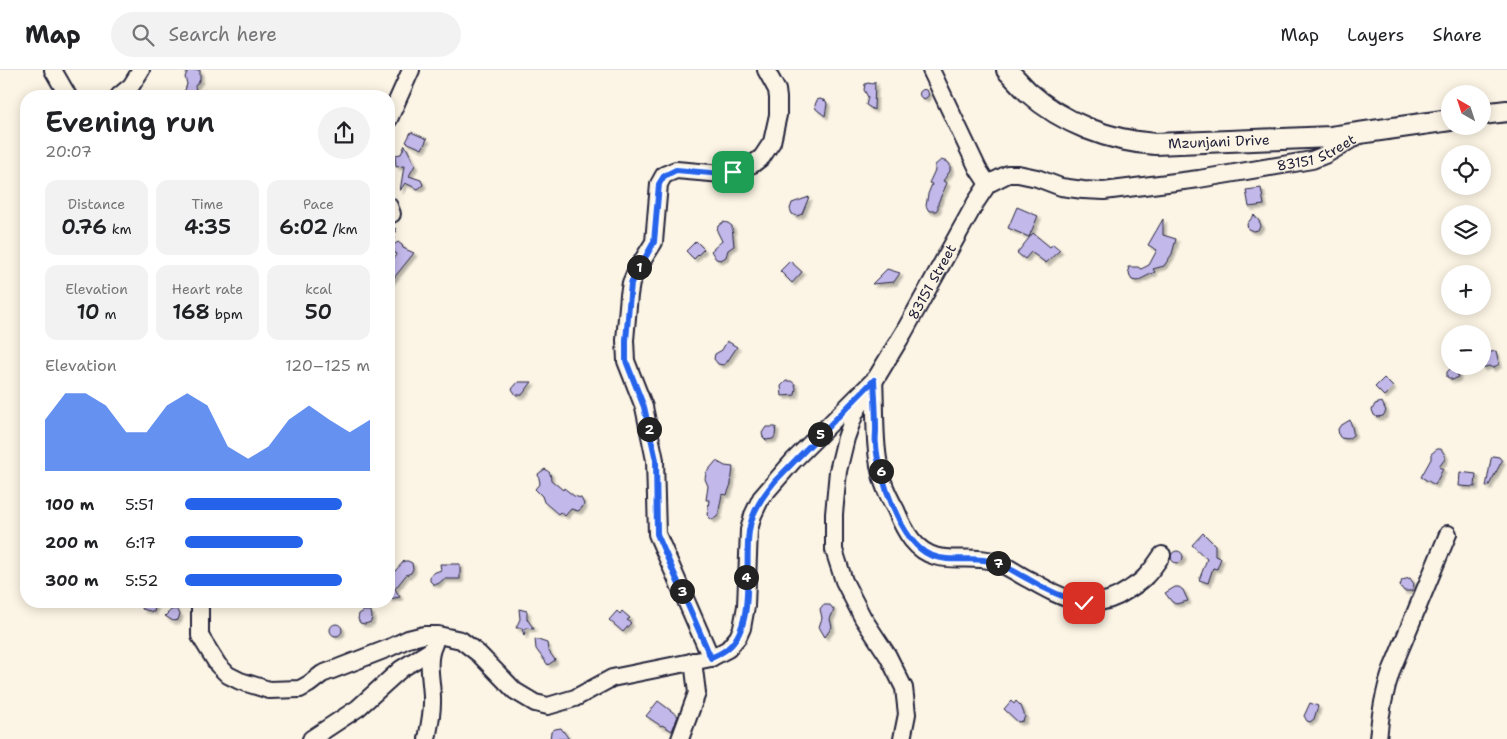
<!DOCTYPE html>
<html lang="en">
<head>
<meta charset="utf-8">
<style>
	:root { --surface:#fff; --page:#f2f2f2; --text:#202124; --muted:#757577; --line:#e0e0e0; --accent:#2563eb }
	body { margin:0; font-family:"Shantell Sans",sans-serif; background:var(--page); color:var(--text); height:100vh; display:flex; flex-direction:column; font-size:19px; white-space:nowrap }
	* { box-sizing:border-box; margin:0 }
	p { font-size:16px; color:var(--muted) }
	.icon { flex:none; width:28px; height:28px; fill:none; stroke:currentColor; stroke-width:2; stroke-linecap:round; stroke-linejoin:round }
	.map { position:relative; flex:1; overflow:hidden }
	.details { position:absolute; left:20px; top:20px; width:375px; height:518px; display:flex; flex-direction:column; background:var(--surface); border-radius:20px; box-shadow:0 2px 12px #0003 }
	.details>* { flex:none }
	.needle { width:32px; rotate:321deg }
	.tools { position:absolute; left:1441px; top:15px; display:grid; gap:10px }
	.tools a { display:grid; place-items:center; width:50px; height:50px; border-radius:50%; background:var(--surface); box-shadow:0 2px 12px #0003; font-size:25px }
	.pin { position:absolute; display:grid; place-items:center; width:42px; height:42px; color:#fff; margin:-21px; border-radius:10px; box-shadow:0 2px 8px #0006 }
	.km { position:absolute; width:25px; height:25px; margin:-12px; border-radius:50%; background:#222; color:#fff; font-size:14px; line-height:25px; text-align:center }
	.round { display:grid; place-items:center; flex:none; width:52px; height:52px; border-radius:26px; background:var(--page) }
	.summary { display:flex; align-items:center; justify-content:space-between; height:85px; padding:0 25px }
	h1 { font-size:28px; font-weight:600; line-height:38px }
	.metrics { display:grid; grid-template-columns:repeat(3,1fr); gap:8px; height:85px; padding:5px 25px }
	.metrics div { display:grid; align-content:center; border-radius:12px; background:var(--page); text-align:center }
	.metrics b { font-size:21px; font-weight:600 }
	.metrics small { font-size:14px; font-weight:400 }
	.metrics p { font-size:14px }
	.chart { height:140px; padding:10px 25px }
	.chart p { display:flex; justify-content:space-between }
	.chart svg { width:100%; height:90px; margin-top:5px; fill:var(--accent); opacity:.7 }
	ul { padding:0 25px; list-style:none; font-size:16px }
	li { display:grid; grid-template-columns:80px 60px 1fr; align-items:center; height:38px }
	li i { height:12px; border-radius:6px; background:var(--accent) }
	header { display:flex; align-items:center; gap:30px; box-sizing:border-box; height:70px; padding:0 25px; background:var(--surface); border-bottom:1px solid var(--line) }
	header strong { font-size:24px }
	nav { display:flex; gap:28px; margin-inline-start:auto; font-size:18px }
	.search { width:350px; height:45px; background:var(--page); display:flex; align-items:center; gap:12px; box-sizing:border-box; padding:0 18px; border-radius:28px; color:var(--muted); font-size:19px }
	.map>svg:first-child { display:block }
</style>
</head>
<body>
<header>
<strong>Map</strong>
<div class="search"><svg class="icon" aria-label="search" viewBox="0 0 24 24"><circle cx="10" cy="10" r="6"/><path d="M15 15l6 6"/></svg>Search here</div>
<nav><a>Map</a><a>Layers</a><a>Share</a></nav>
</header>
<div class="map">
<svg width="1507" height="669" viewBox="0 0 1507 669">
	<defs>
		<filter id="shadow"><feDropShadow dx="3" dy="3" stdDeviation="1" flood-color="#0004"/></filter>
	</defs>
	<rect width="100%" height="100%" fill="#fcf5e5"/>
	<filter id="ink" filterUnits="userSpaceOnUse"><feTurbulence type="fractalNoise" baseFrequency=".02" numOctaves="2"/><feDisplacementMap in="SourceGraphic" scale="10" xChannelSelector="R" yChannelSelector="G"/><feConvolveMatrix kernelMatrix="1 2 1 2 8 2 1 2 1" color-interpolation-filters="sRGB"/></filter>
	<g filter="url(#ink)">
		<g fill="#c3b8ea" stroke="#22223b" filter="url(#shadow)">
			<path d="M188,0H200V10L195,16L197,26H183L187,14L185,7Z"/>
			<path d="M875,11L874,40L866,35L868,27L864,20L865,14L868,13L873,14Z"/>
			<circle cx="924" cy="24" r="4.5"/>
			<path d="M820,29L826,31L827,34L825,46L816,39L815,35L817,30Z"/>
			<path d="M411,62L427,69L422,79L406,72Z"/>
			<path d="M405,75L415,95L409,106L421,110L423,115L418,119L405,113L400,121L404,96L396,97L395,85L401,84Z"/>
			<path d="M941,90L948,92L950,95V101L943,111L947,113L938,133V138L936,141H929L926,136L928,124L932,114L929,113L935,100V95Z"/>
			<path d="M1261,118L1264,135L1249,137L1246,120Z"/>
			<path d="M809,127L802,144L797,146L792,144L790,139L792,133Z"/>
			<path d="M1017,137L1038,146L1029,167L1008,158Z"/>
			<path d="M1254,145L1259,151L1261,155L1258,160L1253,161L1248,159L1247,154Z"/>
			<path d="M1163,149V165L1176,169L1172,184L1164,196L1153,199L1155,202L1137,211L1132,210L1130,207L1128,197H1138L1141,199L1149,195L1157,180L1148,175Z"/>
			<path d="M723,152L728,153L732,156L734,176L728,180L726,187L721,190L716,189L711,181L722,171L717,161L718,156Z"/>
			<path d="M1033,163L1050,177L1053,174L1060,180L1046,193L1031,182L1025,189L1017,183Z"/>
			<path d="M696,171L704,179L694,189L686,181Z"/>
			<path d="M398,172L402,175L403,178L414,183L389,214V194L396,185L392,176Z"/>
			<path d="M790,191L802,202L792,213L780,201Z"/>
			<path d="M887,199L900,203L894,212L872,214Z"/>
			<path d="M727,271L737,277L727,292L723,295L718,294L714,289L715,284L722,280Z"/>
			<path d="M1496,281L1499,294L1493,298L1489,296L1482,298V284Z"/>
			<path d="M1451,298L1457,301L1458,307L1453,310L1447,307V302Z"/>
			<path d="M1384,308L1393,317L1384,326L1375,317Z"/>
			<path d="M786,311H791L795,314L796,318L795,325L782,326L781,316Z"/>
			<path d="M518,312H532L522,325H516L512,319Z"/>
			<path d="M1382,332L1386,341L1383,346L1377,347L1374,345L1372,340L1375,334Z"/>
			<path d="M1350,350L1353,361V365L1348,369L1341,368L1339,366L1338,359L1340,356Z"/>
			<path d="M766,357H776L775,366L773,369L766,370L763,367L762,363Z"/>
			<path d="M1437,379H1441L1445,385V389L1439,397L1443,399L1435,415L1421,407L1431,389V384Z"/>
			<path d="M1493,386L1499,387L1502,391L1488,417H1486L1491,389Z"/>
			<path d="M716,391L725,396L733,397L731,414L727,425L722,424L718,446L712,450L707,445L709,430H706L708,416L705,409L706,403Z"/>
			<path d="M545,399L550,403L551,410L563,420L564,418L574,426L581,428L584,434L582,438L578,441L571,439L565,446L560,442L558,444L544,432L542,426L535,419L540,413L538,404Z"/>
			<path d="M1460,402L1476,404L1475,417L1459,416Z"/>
			<path d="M1203,463L1215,475V486L1221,488L1217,499L1213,498L1208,513L1199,510L1207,489L1192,475Z"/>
			<circle cx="1177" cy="487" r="6"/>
			<path d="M404,491H408L412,493L413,499L411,503L406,505L395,519L400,527L389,529V508Z"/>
			<path d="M440,494H460V509H444L438,514H433L430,511V507L433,503L441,500Z"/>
			<path d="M1410,508L1414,514L1412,521H1404L1400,516L1402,510Z"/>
			<path d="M1175,517H1179L1183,520L1188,531L1176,534L1172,532L1165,523Z"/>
			<path d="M144,531H156L154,542L142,539Z"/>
			<path d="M823,535H830L834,540L830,549L832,557L825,567L819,557L822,548L820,539Z"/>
			<path d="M176,539L180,544L178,550L173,551L165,546L171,540Z"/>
			<path d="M519,539L527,541V549L534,559L526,558L524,566L522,558H516L520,549Z"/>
			<path d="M364,541H371L372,547L371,552L365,554L360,553L358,549L359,544Z"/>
			<path d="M617,541L620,544L622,541L630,548L627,550L631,553L623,562L609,550Z"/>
			<circle cx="336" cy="560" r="6"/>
			<path d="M535,569L547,573L548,580L555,590L548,595L536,579Z"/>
			<path d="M658,631L678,646L672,661L662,655L661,656L646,646Z"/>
			<path d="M1011,631L1014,634L1016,631L1021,636L1025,646L1023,651L1018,652L1004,639Z"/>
			<path d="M1310,633L1318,636L1314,649L1310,652L1307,651L1304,646Z"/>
			<path d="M561,658L569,669H550L551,662L555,659Z"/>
		</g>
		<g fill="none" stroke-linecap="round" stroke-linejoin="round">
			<defs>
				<g id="minor">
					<path d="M53,0L68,26"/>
					<path d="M931,0L978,99L988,114"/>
					<path d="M119,26L131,16L141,0"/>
					<path d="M389,49L411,0"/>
					<path d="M389,136L392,144"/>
					<path d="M200,531V566L218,595L228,605L240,611L269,620L300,619L309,614L322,604L389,578L408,569L424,565H438L461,570L479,584L515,621L535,633L548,636L575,628L612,608L711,588L728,579L738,567L742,558L746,536L749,460L753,445L761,428L793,391L874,310C876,344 873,379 883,412C886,421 891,431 896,440C900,450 905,461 912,470C935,499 963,483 993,491C1007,495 1017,504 1030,510C1064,529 1092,545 1128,520C1134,516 1141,512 1146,506C1152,500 1157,492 1162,485"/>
					<path d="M711,588L657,464L655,390L644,337L626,291L625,270L629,225L631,213L636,201L654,172L659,114L664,105L676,100L722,104L733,102L753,94L762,87L772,72L778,45V28L777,20L766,0"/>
					<path d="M311,669L358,638L401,599L430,581"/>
					<path d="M427,669C429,658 432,645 432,633C433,614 425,592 434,574"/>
					<path d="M680,669L697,623L693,591"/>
					<path id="s1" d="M902,669L907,644L904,618L888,586L863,548L844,511L834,480V444L838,401L846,368L855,343L904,262L976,132L988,114L1008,104H1018L1037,108L1061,117L1083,120L1104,121L1199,109L1312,90L1327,84L1359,65"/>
					<path d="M1378,669C1380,645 1384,622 1392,599L1448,464"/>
				</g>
				<g id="major">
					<path id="s2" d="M1007,0C1014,7 1021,15 1028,22C1062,53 1110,71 1155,74L1331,67L1450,50"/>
					<path d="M1482,44L1507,41"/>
				</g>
			</defs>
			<use href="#minor" stroke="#22223b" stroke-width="20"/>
			<use href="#major" stroke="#22223b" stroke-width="24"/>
			<path stroke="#22223b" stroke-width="2" stroke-dasharray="5 4" stroke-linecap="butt" d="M389,179L396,163L395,158"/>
			<use href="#minor" stroke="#fcf5e5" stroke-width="16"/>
			<use href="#major" stroke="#fcf5e5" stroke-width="20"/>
		</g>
	</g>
	<g fill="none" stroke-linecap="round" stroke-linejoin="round" filter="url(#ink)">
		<defs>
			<path id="route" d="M733,102L722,104L676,100L664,106L659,114L654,172L631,213L626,270V291L644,337L656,390L657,464L711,588C717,585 724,582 728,578C756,554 744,496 749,461C752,441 763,426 775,411L874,310C875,327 876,343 876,360C876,365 875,370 876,375C878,404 901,473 930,485C951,494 973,485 994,492C1007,496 1016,503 1028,509C1046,520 1064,528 1084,533"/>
		</defs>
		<use href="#route" stroke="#fff" stroke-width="10"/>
		<use href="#route" stroke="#2563eb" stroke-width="6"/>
	</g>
	<g text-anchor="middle" stroke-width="4" stroke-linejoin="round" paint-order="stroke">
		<g font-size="14" fill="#22223b" stroke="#fcf5e5">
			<text dy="5" stroke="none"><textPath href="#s2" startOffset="234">Mzunjani Drive</textPath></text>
			<text dy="5" stroke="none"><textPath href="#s1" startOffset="949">83151 Street</textPath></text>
			<text dy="5" stroke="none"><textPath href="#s1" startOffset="499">83151 Street</textPath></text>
		</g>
	</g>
</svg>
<div class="tools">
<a><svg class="needle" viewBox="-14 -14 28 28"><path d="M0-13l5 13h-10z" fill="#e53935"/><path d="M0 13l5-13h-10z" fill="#757577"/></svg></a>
<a><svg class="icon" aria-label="locate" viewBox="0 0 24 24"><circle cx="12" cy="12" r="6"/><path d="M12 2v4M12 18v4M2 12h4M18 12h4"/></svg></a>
<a><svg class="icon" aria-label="layers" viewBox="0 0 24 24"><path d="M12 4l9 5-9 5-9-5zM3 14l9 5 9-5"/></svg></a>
<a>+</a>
<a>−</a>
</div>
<div class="pin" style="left:733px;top:102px;background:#1e9e55"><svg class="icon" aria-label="arrive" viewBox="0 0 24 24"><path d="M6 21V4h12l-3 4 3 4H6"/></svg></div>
<div class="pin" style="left:1084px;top:533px;background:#d93025"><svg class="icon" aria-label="check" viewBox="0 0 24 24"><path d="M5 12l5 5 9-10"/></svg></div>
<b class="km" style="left:639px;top:197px">1</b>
<b class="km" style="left:649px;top:359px">2</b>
<b class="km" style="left:682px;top:521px">3</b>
<b class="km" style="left:746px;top:507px">4</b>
<b class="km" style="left:820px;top:364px">5</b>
<b class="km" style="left:881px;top:401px">6</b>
<b class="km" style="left:998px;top:493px">7</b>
<section class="details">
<div class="summary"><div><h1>Evening run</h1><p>20:07</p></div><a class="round"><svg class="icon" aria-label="share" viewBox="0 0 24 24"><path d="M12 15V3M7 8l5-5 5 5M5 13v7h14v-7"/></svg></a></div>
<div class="metrics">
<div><p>Distance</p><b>0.76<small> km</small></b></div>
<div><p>Time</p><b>4:35</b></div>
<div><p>Pace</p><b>6:02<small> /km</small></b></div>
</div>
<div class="metrics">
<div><p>Elevation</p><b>10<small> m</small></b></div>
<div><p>Heart rate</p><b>168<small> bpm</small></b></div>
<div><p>kcal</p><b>50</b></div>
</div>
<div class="chart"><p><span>Elevation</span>120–125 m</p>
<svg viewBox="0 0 160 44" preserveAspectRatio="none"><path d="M0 44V19L10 6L20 6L30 12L40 25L50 25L60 12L70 6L80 12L90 32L100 38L110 32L120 19L130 12L140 19L150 25L160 19V44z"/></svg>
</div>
<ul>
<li><b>100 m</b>5:51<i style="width:85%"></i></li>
<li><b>200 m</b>6:17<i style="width:64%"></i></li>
<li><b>300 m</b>5:52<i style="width:85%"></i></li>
</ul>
</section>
</div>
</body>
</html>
